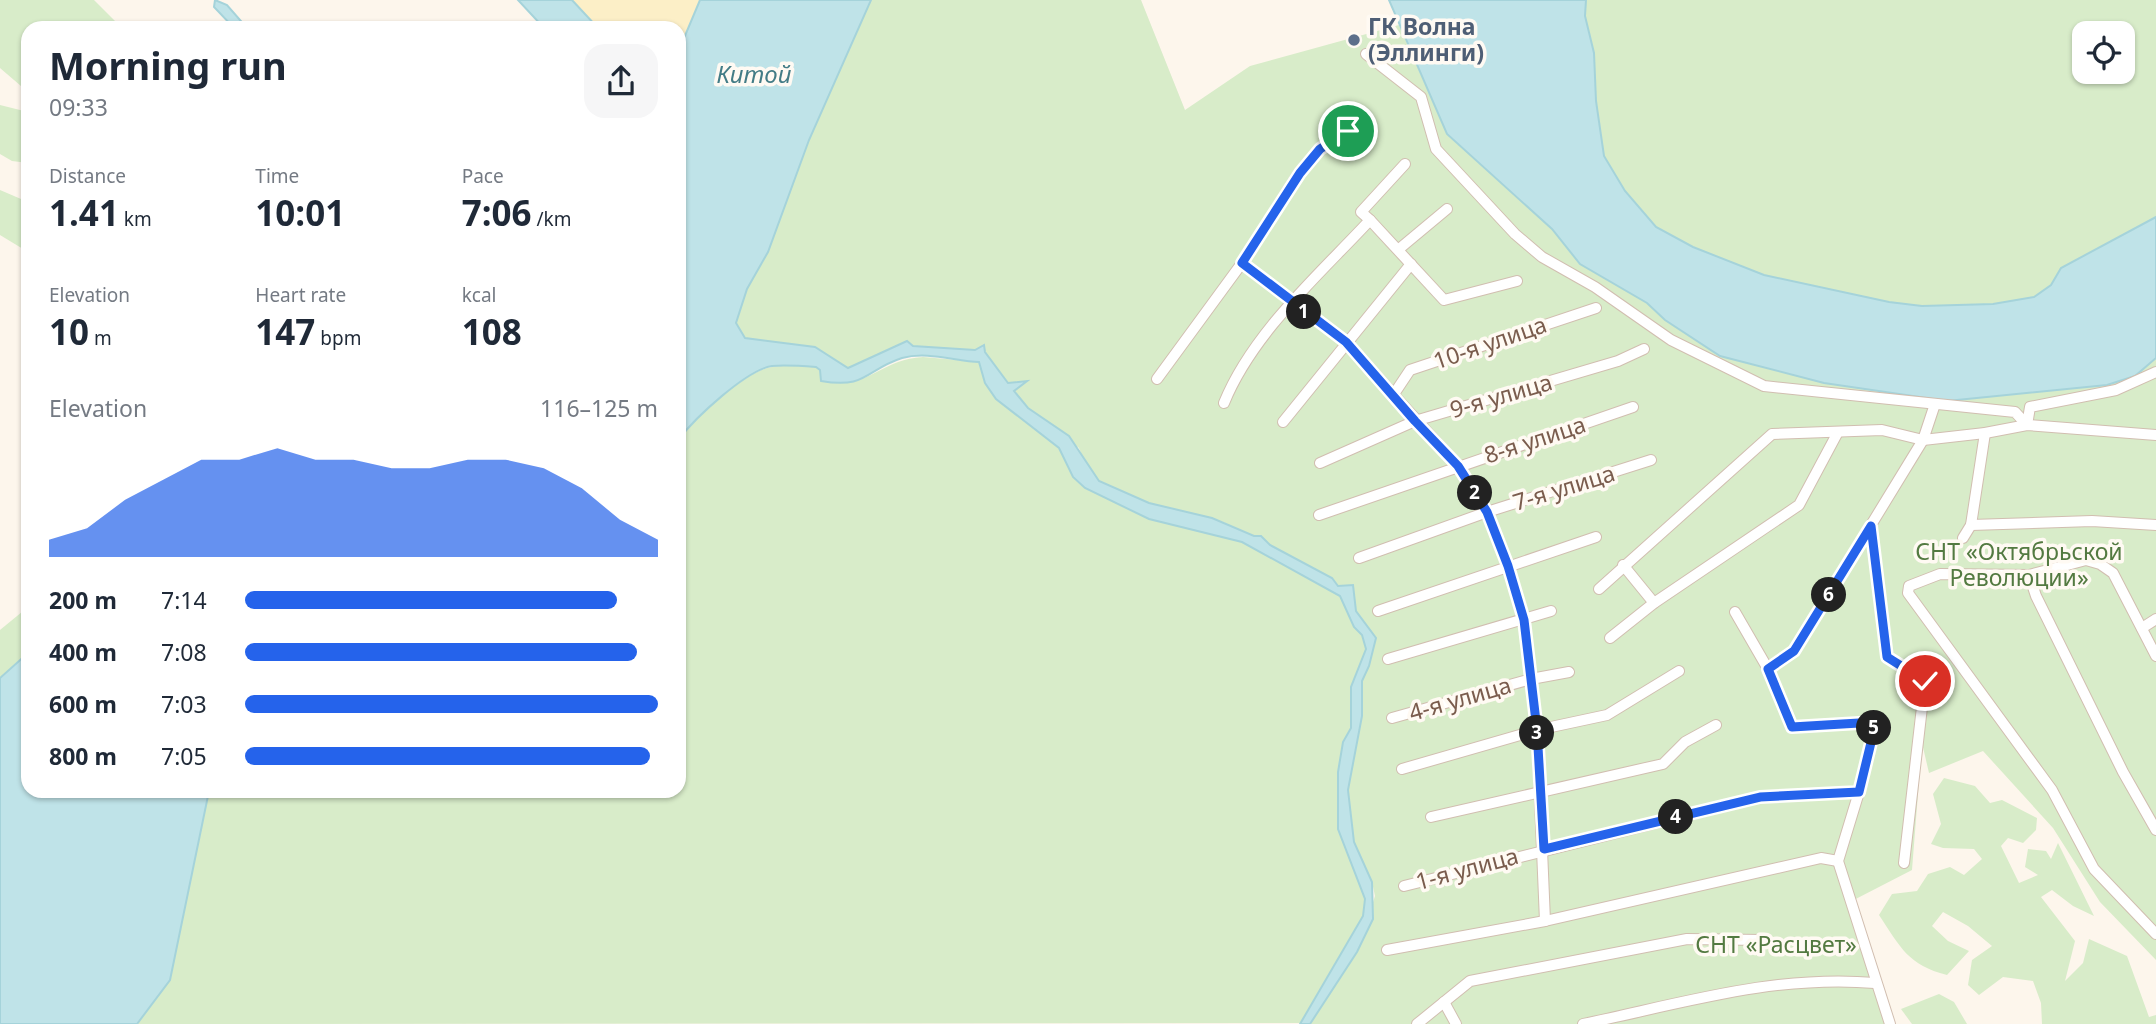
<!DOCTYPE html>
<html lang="en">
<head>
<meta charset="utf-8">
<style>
	:root { --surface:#fff; --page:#f6f6f7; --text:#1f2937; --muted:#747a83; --accent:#2563eb }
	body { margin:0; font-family:"Noto Sans",sans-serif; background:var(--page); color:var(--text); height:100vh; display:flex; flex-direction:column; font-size:26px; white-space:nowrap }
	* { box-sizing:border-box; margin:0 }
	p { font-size:23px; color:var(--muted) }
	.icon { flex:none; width:38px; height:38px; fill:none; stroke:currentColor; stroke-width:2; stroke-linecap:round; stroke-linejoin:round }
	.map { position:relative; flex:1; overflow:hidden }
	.panel { position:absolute; left:21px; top:21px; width:665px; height:777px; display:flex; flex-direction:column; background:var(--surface); border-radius:21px; box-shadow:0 2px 5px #0004 }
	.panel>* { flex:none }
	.tools { position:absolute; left:2072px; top:21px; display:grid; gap:14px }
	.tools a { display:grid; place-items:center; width:63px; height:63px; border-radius:14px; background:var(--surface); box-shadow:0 2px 5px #0004; font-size:35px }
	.pin { position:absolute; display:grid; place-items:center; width:60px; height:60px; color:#fff; margin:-30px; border:4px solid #fff; border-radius:50%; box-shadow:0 2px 7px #0007 }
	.km { position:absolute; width:35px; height:35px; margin:-18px; border-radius:50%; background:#222; color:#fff; font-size:19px; line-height:35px; text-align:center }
	.round { display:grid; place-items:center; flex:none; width:74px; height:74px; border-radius:21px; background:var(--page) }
	.head { display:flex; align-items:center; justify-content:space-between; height:119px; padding:0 28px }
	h1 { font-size:38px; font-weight:700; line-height:52px }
	.stats { display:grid; grid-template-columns:repeat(3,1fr); gap:10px; height:119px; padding:7px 28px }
	.stats div { display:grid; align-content:center }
	.stats b { font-size:35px; font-weight:700 }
	.stats small { font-size:19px; font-weight:400 }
	.stats p { font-size:19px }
	.chart { height:196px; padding:14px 28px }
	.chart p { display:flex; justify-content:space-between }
	.chart svg { width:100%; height:126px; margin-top:7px; fill:var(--accent); opacity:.7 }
	ul { padding:0 28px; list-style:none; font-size:23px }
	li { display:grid; grid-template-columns:112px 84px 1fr; align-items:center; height:52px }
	li i { height:18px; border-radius:9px; background:var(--accent) }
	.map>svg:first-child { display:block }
</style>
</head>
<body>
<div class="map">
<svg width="2156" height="1024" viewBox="0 0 2156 1024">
	<rect width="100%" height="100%" fill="#fdf6ec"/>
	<g fill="#d8ecc9" fill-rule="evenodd">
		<path d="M0,0H94L122,28H28V92L0,68Z"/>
		<path d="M871,0H1141L1185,110L1250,66L1399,25L1447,134L1552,229L1580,264L1647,303L1665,320L1692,336L2054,388C2096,389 2123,386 2156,358V960L2100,902L2053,828L1983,751L1929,773L1922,743L1912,870L1846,904L1887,1024H1310L1357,952L1375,896L1372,882L1354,842L1348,790L1362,716L1361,681L1372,635L1356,611L1353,586H1338L1332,578L1223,522L1149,503L1099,481L1085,463L1079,448L1028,408L1014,390L1025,382L1008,383L985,352L913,346L848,368L815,347L745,338L736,323L747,289L768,252L809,140Z"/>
		<path d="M1586,0H2156V217L2061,268L2051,285L2034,297L1992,304L1922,306L1889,302L1764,275L1693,247L1656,227L1625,191L1604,156L1596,101L1594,53L1585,16ZM2084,33H2123V72H2084Z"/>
		<path d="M0,105L28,112V163L12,161L0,154Z"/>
		<path d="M0,190L28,202V252L0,235Z"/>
		<path d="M923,357L980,362L985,383L996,399L1059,448L1073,477L1149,519L1242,542L1340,596L1354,627L1362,635L1366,649L1351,687V728L1343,742L1338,772V829L1365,899L1363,916L1301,1023L137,1024L170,980L209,791H679V439C695,418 747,370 772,367C785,365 802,366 816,367L820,370L821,381C871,390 878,360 923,357Z"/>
		<path d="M28,607V653L0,678V630Z"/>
		<path d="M1944,778L1975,786L1990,803L2002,800L2037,818L2036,830L2023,843L2008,838L2001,846L2019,883L2038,875L2025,867L2028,849L2046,851L2051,859L2058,843L2094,916L2073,906L2052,890L2041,897L2075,941L2065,981L2083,963L2089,939L2127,956L2149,1017L2156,1015V1024H2042L2041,1003L2033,981L2003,977L1979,995L1968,985L1972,960L1992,946L1968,926L1943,912L1932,926L1948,941L1969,951L1947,975C1908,965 1901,948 1879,915L1892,894L1917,891L1928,874L1950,867L1964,875L1982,859L1974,849L1943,848L1931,844L1941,824L1933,794Z"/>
		<path d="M1939,994L1954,1002L1967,1024H1912L1901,1009Z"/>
	</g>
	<path fill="#fcefc7" d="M572,0H700L679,50V28H598Z"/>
	<g fill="#bfe3e8" stroke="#a5d3da" stroke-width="2">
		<path d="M215,0L227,5L247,28H234L214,7Z"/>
		<path d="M518,0H572L598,28H544Z"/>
		<path d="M700,0H871L809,140L768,252L747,289L736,323L745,338L815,347L848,368L907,341L913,346L975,350L984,345L985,352L1008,383L1027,381L1014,391L1028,408L1069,436L1099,481L1149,503L1212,518L1254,536H1261L1270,545L1332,578L1338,586L1353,585L1356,611L1376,638L1369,666L1362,681V716L1348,790L1354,842L1372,882L1373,919L1357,952L1310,1024H1300L1363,916L1365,899L1338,829V772L1343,742L1351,728V687L1366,649L1362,635L1354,627L1340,596L1242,542L1149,519L1085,488L1073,477L1059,448L996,399L985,383L979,362C955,361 927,351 902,358C865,370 867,389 821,381L820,370L816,367C802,366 785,365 772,366C746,370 695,418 679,439V50Z"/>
		<path d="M1389,0H1586L1585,16L1594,53L1596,101L1604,156L1625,191L1656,227L1693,247L1764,275L1889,302L1922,306L1993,304L2034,297L2051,285L2061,268L2156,217V358L2135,376L2107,385L1947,401L1824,383L1720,356L1665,320L1647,303L1580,264L1552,229L1447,134Z"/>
		<path d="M28,653V791H209L170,980L137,1024H0V678Z"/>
	</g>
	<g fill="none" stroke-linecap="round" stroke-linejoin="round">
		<defs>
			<g id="minor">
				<path d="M1366,54L1421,97L1436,149L1515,234L1542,257L1595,287L1671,340L1764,386L2015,412L2027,425"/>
				<path d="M1370,220L1444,300L1517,281"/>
				<path d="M1399,249L1447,209"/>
				<path d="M1242,263L1346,342L1458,466L1487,512L1508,566L1524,620L1537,730L1545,921"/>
				<path d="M1157,379L1242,263L1299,173L1320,149L1348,131"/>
				<path d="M1394,394L1410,370L1596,308"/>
				<path d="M1224,403C1253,332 1319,275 1370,220L1361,212L1405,164"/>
				<path d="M1283,422L1411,264"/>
				<path d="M2027,425L2030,407L2116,390L2156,372"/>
				<path d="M1320,463L1415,421L1618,361L1644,349"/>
				<path d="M1319,515L1633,407"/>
				<path d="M1971,525L2092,521L2156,525"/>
				<path d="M1871,526L1887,657L1925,681L1904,863"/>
				<path d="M1963,538L1971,525L1985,433"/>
				<path d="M1359,558L1487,512L1651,460"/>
				<path d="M1623,565L1654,603"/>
				<path d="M2029,575L2036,596L2123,772L2156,830"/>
				<path d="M1599,589L1772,434L1882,430L1923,440L1985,433L2027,425L2156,435"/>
				<path d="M1378,611L1596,537"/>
				<path d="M1735,612L1768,669L1792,727L1876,722L1859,792L1838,861L1890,1024"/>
				<path d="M2142,628L2156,619"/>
				<path d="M1610,638L1654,603L1799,505L1838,432"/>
				<path d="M2156,656L2113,573L2100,564L2086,560L2029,575L1940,574L1909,586L1908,593L2052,790L2094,869L2156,934"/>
				<path d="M1388,659L1551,611"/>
				<path d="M1768,669L1794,651L1923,440L1935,404"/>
				<path d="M1392,718L1531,679L1569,672"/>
				<path d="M1402,769L1537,730L1607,715L1679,671"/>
				<path d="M1431,817L1663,764L1685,742L1716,725"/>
				<path d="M1404,886L1760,797L1859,792"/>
				<path d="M1387,950L1545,921L1821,858L1838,861"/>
				<path d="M1444,1002L1456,1024"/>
				<path d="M1417,1024L1470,981L1687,939L1762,940"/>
				<path d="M1583,1024C1679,1004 1776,974 1875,983"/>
			</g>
		</defs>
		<use href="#minor" stroke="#d1beb0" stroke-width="12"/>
		<use href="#minor" stroke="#fff" stroke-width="10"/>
	</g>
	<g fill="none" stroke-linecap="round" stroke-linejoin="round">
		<defs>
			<path id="route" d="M1348,131L1320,149L1300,173L1242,263L1346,342L1415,421L1458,466L1487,512L1508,566L1524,620L1537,730L1544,849L1760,797L1859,792L1876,722L1792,727L1768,669L1794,651L1871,526L1887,657L1925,681"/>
		</defs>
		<use href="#route" stroke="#fff" stroke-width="14"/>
		<use href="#route" stroke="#2563eb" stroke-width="9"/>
	</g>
	<circle fill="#5c6f8a" stroke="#fffaf3" stroke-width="2.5" cx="1354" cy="40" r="7"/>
	<g text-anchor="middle" stroke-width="7" stroke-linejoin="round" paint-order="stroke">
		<g font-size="23" font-weight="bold" fill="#4e5e75" stroke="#fffaf3" text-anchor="start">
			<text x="1368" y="35">ГК Волна<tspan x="1368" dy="26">(Эллинги)</tspan></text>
		</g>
		<g font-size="23" fill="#7a5c4d" stroke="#fffaf3">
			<text transform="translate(1490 343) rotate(-19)" y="8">10-я улица</text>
			<text transform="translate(1501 396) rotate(-16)" y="8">9-я улица</text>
			<text transform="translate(1535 440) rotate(-18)" y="8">8-я улица</text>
			<text transform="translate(1564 488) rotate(-17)" y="8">7-я улица</text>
			<text transform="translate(1460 699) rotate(-16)" y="8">4-я улица</text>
			<text transform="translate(1467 869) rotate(-15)" y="8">1-я улица</text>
		</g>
		<g font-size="23" fill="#537a41" stroke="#fffaf3">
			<text x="2019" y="560">СНТ «Октябрьской<tspan x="2019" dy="26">Революции»</tspan></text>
			<text x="1776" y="953">СНТ «Расцвет»</text>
		</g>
		<g font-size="24" font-style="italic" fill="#437c86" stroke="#fffaf3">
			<text x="754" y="83">Китой</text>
		</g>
	</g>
</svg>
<div class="tools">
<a><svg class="icon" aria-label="locate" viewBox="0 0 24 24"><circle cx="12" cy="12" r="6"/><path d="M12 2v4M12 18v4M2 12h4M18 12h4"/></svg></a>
</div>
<div class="pin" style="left:1348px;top:131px;background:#1e9e55"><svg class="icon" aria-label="arrive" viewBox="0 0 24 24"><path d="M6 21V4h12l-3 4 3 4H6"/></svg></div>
<div class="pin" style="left:1925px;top:681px;background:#d93025"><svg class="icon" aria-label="check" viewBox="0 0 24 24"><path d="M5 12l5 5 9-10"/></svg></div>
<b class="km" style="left:1304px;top:312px">1</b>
<b class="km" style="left:1475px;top:493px">2</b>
<b class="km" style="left:1537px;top:733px">3</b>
<b class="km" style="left:1676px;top:817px">4</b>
<b class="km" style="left:1874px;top:728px">5</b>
<b class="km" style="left:1829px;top:595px">6</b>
<section class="panel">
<div class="head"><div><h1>Morning run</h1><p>09:33</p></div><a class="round"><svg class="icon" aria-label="share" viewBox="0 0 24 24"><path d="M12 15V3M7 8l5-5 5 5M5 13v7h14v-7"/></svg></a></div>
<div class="stats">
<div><p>Distance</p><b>1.41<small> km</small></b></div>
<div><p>Time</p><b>10:01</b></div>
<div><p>Pace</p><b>7:06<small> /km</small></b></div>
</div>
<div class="stats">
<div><p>Elevation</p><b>10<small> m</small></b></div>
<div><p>Heart rate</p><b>147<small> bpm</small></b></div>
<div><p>kcal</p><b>108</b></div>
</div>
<div class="chart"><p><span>Elevation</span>116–125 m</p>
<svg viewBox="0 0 160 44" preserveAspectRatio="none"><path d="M0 44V38L10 34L20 24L30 17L40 10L50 10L60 6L70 10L80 10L90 13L100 13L110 10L120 10L130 13L140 20L150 31L160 38V44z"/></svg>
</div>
<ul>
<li><b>200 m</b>7:14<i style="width:90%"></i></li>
<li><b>400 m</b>7:08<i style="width:95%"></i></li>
<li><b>600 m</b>7:03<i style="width:100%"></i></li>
<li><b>800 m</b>7:05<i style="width:98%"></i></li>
</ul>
</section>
</div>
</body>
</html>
